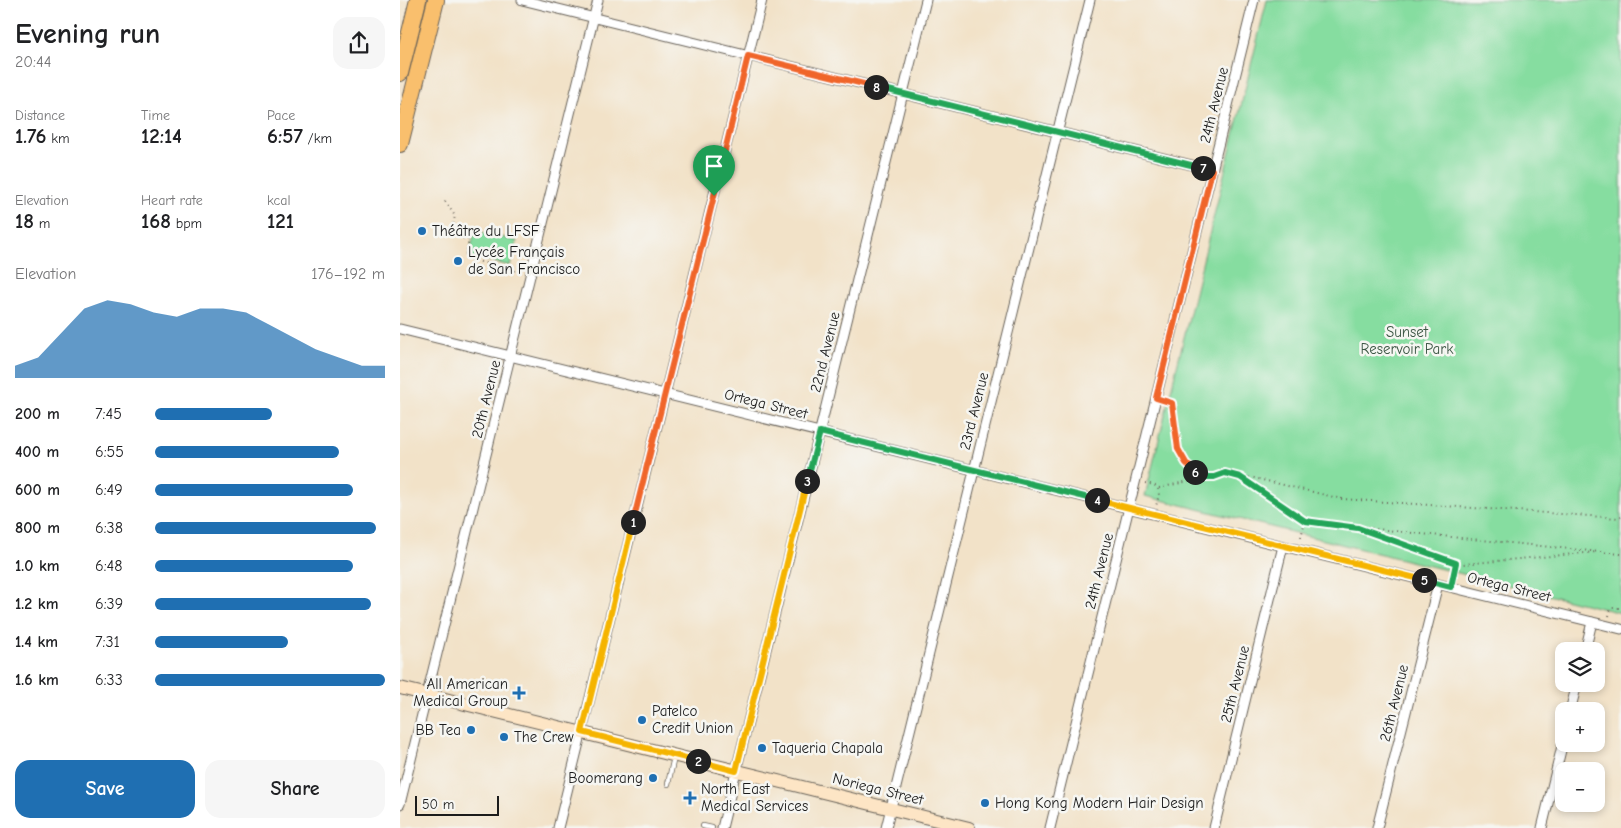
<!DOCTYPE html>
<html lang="en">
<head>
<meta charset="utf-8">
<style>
	:root { --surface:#fff; --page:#f6f6f6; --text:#202124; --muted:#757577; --accent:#1f6fb2 }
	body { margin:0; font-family:"Comic Neue",sans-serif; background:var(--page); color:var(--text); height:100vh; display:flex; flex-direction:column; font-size:19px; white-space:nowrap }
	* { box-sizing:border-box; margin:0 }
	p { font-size:16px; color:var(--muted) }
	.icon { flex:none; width:28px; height:28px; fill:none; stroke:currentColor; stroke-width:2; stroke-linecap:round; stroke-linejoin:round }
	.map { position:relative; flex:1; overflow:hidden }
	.panel { display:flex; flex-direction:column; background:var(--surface); width:400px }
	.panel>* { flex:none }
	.tools { position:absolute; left:1155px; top:642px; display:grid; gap:10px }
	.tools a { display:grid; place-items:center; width:50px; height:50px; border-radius:10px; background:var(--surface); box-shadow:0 2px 8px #0003; font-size:25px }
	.scale { position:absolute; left:15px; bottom:12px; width:84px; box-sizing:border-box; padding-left:5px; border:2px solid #1c1c1c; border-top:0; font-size:14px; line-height:18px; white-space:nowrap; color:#1c1c1c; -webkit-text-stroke:4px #f6f6f2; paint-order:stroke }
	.pin { position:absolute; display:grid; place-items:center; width:42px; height:42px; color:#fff; margin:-51px -21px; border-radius:50% 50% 50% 0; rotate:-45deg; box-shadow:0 0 5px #0007 }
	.pin .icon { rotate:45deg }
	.km { position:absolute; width:25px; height:25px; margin:-12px; border-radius:50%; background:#222; color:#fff; font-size:14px; line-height:25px; text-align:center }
	.round { display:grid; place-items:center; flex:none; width:52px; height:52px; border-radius:15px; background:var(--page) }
	.overview { display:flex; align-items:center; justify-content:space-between; height:85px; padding:0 15px }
	h1 { font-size:28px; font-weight:600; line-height:38px }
	.figures { display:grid; grid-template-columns:repeat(3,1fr); gap:8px; height:85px; padding:5px 15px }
	.figures div { display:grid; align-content:center }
	.figures b { font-size:21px; font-weight:600 }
	.figures small { font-size:14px; font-weight:400 }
	.figures p { font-size:14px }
	.chart { height:140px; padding:10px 15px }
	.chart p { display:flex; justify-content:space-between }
	.chart svg { width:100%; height:90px; margin-top:5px; fill:var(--accent); opacity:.7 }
	.action { display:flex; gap:10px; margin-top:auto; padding:10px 15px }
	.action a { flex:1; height:58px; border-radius:15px; background:var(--accent); color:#fff; font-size:20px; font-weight:600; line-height:58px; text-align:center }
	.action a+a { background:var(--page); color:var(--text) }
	ul { padding:0 15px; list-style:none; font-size:16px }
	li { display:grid; grid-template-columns:80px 60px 1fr; align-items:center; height:38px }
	li i { height:12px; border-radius:6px; background:var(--accent) }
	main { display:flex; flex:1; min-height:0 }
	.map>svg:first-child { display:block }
</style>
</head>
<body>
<main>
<section class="panel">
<div class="overview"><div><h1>Evening run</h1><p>20:44</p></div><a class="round"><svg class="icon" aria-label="share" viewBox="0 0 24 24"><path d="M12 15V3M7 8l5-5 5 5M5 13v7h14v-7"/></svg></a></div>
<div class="figures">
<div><p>Distance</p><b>1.76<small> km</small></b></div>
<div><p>Time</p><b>12:14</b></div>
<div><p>Pace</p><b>6:57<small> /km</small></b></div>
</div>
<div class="figures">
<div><p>Elevation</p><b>18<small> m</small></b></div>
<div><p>Heart rate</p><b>168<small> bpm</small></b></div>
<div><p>kcal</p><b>121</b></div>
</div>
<div class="chart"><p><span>Elevation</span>176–192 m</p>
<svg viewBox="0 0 160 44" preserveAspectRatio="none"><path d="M0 44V38L10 34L20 22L30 10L40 6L50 8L60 12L70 14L80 10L90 10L100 12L110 18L120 24L130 30L140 34L150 38L160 38V44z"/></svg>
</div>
<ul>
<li><b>200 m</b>7:45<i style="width:51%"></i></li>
<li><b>400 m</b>6:55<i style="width:80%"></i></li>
<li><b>600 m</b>6:49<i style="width:86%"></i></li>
<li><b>800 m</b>6:38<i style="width:96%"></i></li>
<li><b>1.0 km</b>6:48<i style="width:86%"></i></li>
<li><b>1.2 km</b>6:39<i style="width:94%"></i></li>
<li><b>1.4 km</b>7:31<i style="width:58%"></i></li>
<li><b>1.6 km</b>6:33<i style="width:100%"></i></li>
</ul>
<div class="action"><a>Save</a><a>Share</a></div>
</section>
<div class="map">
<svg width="1221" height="828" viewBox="0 0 1221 828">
	<rect width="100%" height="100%" fill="#f6f6f2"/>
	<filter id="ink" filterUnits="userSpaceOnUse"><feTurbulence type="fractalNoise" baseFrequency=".02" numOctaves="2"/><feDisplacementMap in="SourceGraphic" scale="10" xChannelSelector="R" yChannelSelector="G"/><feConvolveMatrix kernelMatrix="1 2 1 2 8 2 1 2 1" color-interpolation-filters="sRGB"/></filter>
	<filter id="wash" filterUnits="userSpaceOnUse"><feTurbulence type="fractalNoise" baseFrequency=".0096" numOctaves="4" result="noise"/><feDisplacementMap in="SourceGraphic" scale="20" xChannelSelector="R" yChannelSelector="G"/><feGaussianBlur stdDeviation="1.12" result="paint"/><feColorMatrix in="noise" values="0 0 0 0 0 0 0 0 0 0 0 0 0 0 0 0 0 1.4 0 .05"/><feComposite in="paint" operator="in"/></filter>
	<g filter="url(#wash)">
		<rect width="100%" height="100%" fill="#f2e2c8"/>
		<g fill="#86dda0" stroke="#517c5e">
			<path d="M867,0H1221V613L745,496Z"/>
			<path d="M75,231L117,241L110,266L69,256Z"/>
		</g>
	</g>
	<g filter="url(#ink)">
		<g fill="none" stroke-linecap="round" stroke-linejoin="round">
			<defs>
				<g id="lane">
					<path d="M268,784L274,757"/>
					<path d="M303,826L312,828"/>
				</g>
				<g id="street">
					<path d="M122,0L812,170"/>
					<path d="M0,329L1221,629"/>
					<path d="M1185,651L1192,622"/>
					<path d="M1170,711L1177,684"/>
					<path d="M0,804L198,0"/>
					<path d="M158,828L362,0"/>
					<path d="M322,828L526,0"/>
					<path d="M486,828L690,0"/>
					<path d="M650,828L854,0"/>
					<path d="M814,828L883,546"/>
					<path d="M977,828L1038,584"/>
					<path d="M1142,828L1164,738"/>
				</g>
				<path id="secondary" d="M0,688L569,828"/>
				<g id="highway">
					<path d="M0,73L18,0"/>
					<path d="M0,144L36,0"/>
				</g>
			</defs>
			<use href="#lane" stroke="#676158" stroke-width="6"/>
			<use href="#street" stroke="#676158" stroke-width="11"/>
			<use href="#secondary" stroke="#676158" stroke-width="14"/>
			<use href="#highway" stroke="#676158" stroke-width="18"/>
			<g stroke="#676158" stroke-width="2" stroke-dasharray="1 4" stroke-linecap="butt">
				<path d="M45,201L55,216L51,235L69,240L65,258L120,272"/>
				<path d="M766,400L770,401L773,405L774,430L778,449L786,463L793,471L806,477H814L825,473L840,477L905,521L1022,534L1221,554"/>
				<path d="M844,479L850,477L942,499L1219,518L1221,517"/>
				<path d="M745,483L754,485L758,488L759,495L756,506"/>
				<path d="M759,488L806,477"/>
				<path d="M960,528L1051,562L1063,564L1196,552"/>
				<path d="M901,537L905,521"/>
				<path d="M1053,578L1057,563"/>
				<path d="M1209,616L1211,608H1221"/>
			</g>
			<use href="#lane" stroke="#fff" stroke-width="4.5"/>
			<use href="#street" stroke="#fff" stroke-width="9"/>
			<use href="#secondary" stroke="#fde5c5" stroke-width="12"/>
			<use href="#highway" stroke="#f9bf6d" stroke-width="16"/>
		</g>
	</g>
	<g fill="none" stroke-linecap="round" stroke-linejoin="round" filter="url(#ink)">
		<defs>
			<path id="split-1" d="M233,522L314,196"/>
			<path id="split-2" d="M233,522L182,732L298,761"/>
			<path id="split-3" d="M298,761L336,771L407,481"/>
			<path id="split-4" d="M407,481L420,432L697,500"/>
			<path id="split-5" d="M697,500L1024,580"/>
			<path id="split-6" d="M795,472L806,477H814L825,473L840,477L905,521L958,528L1056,563L1051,587L1024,580"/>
			<path id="split-7" d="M795,472L786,463L778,449L772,403L756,398L812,170L803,168"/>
			<path id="split-8" d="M476,87L803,168"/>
			<path id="split-9" d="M314,196L348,56L476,87"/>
		</defs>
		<use href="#split-1" stroke="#fff" stroke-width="10"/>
		<use href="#split-2" stroke="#fff" stroke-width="10"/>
		<use href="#split-3" stroke="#fff" stroke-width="10"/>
		<use href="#split-4" stroke="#fff" stroke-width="10"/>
		<use href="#split-5" stroke="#fff" stroke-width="10"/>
		<use href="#split-6" stroke="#fff" stroke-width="10"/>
		<use href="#split-7" stroke="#fff" stroke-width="10"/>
		<use href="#split-8" stroke="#fff" stroke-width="10"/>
		<use href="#split-9" stroke="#fff" stroke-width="10"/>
		<use href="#split-1" stroke="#f0652b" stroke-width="6"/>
		<use href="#split-2" stroke="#f5b400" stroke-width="6"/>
		<use href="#split-3" stroke="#f5b400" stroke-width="6"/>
		<use href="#split-4" stroke="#22a559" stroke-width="6"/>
		<use href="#split-5" stroke="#f5b400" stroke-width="6"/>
		<use href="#split-6" stroke="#22a559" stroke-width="6"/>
		<use href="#split-7" stroke="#f0652b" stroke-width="6"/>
		<use href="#split-8" stroke="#22a559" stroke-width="6"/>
		<use href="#split-9" stroke="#f0652b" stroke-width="6"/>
	</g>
	<g fill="#1f6fb2" stroke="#f6f6f2" stroke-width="2">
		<circle cx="22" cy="231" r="5"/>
		<circle cx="58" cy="261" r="5"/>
		<path d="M116.5 685.5h5v5h5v5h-5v5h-5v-5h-5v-5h5z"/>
		<circle cx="242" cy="720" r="5"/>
		<circle cx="71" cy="730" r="5"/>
		<circle cx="104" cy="737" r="5"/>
		<circle cx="362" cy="748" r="5"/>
		<circle cx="253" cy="778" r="5"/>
		<path d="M287.5 790.5h5v5h5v5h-5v5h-5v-5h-5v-5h5z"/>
		<circle cx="585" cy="803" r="5"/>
	</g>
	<g text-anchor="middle" stroke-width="5" stroke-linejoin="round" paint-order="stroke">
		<g font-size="15" fill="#1c1c1c" stroke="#f6f6f2">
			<text transform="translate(814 105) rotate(-76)" y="5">24th Avenue</text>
			<text transform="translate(425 352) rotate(-76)" y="5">22nd Avenue</text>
			<text transform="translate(86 399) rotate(-76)" y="5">20th Avenue</text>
			<text transform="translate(366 404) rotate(14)" y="5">Ortega Street</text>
			<text transform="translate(574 411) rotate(-76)" y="5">23rd Avenue</text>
			<text transform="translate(699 571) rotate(-76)" y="5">24th Avenue</text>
			<text transform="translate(1109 587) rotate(14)" y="5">Ortega Street</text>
			<text transform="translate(835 684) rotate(-76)" y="5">25th Avenue</text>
			<text transform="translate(994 703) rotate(-76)" y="5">26th Avenue</text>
			<text transform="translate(478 789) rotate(14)" y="5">Noriega Street</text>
		</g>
		<g font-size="15" fill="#1c1c1c" stroke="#f6f6f2" text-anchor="start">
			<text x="32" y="236">Théâtre du LFSF</text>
			<text x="68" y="257">Lycée Français<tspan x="68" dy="17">de San Francisco</tspan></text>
			<text x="108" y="689" text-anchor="end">All American<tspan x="108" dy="17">Medical Group</tspan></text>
			<text x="252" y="716">Patelco<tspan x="252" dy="17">Credit Union</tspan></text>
			<text x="61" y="735" text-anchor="end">BB Tea</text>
			<text x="114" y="742">The Crew</text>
			<text x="372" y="753">Taqueria Chapala</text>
			<text x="243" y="783" text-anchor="end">Boomerang</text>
			<text x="301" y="794">North East<tspan x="301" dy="17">Medical Services</tspan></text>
			<text x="595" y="808">Hong Kong Modern Hair Design</text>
		</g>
		<g font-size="15" fill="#3c5644" stroke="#f6f6f2">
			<text x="1007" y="337">Sunset<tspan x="1007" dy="17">Reservoir Park</tspan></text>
		</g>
	</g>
</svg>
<div class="tools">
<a><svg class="icon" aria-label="layers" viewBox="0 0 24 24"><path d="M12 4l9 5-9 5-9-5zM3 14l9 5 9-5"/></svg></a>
<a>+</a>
<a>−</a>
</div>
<div class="scale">50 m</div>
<div class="pin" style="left:314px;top:196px;background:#1e9e55"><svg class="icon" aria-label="arrive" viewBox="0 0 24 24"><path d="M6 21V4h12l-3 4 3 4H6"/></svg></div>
<b class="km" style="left:233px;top:522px">1</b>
<b class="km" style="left:298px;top:761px">2</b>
<b class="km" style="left:407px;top:481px">3</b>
<b class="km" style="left:697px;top:500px">4</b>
<b class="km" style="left:1024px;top:580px">5</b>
<b class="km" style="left:795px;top:472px">6</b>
<b class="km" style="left:803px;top:168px">7</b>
<b class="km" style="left:476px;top:87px">8</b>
</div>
</main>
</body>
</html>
